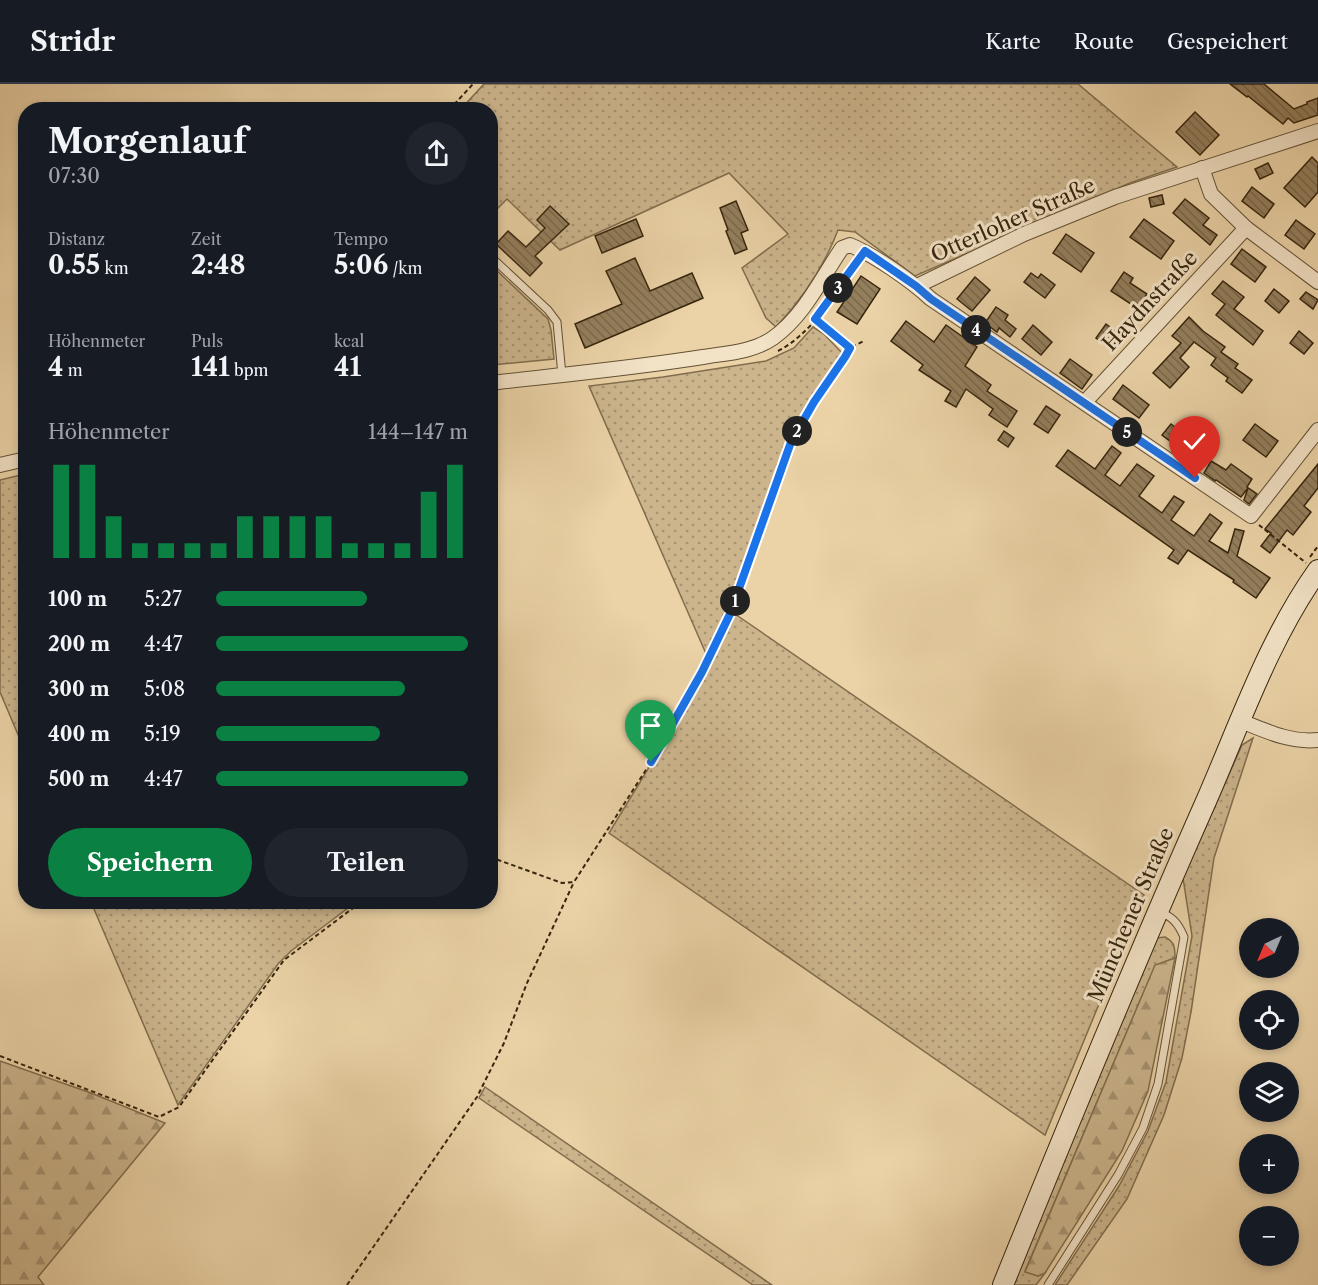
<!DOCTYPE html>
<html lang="de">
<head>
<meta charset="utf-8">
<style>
	:root { --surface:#171b24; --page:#20242c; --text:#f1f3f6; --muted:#9ea1a6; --line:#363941; --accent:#0b8043 }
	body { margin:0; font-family:"Libre Caslon Text",serif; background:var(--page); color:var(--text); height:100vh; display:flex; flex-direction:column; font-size:22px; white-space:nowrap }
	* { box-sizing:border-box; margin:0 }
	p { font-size:20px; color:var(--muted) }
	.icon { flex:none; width:33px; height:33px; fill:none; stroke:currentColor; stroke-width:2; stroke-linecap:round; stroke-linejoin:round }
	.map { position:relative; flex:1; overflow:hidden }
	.panel { position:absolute; left:18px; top:18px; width:480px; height:807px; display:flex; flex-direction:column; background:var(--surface); border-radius:24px; box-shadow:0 3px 9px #0003 }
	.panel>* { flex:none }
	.needle { width:39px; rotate:224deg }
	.controls { position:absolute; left:1239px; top:834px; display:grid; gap:12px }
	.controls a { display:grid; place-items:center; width:60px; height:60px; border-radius:50%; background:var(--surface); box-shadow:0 3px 9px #0003; font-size:30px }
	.pin { position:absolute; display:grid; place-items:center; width:51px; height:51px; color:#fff; margin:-62px -26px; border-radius:50% 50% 50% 0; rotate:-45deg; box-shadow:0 0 6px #0007 }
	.pin .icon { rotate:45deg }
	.km { position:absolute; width:30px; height:30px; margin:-15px; border-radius:50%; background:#222; color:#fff; font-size:16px; line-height:30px; text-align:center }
	.round { display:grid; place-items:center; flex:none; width:63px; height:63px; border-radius:32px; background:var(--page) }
	.overview { display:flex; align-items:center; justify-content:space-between; height:102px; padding:0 30px }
	h1 { font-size:33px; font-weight:800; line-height:45px }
	.metrics { display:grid; grid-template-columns:repeat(3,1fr); gap:9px; height:102px; padding:6px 30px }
	.metrics div { display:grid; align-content:center }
	.metrics b { font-size:26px; font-weight:800 }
	.metrics small { font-size:16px; font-weight:400 }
	.metrics p { font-size:16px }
	.chart { height:168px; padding:12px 30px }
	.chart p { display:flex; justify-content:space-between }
	.chart svg { width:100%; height:108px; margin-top:6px; stroke:var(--accent); stroke-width:6 }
	.action { display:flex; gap:12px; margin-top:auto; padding:12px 30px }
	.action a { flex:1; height:69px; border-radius:36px; background:var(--accent); color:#fff; font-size:24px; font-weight:800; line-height:69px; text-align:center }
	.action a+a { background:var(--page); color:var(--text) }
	ul { padding:0 30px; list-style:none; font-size:20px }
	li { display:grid; grid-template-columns:96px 72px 1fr; align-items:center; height:45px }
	li i { height:15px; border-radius:8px; background:var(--accent) }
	header { display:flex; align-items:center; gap:36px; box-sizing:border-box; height:84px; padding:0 30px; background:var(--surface); border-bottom:2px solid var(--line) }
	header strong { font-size:28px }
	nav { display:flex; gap:33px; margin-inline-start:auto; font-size:21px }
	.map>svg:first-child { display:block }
</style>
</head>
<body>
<header>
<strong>Stridr</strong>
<nav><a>Karte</a><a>Route</a><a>Gespeichert</a></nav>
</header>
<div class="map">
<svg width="1318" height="1201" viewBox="0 0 1318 1201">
	<defs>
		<pattern id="grass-dots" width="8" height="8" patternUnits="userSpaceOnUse" patternTransform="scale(1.5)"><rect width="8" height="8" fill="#ccb58d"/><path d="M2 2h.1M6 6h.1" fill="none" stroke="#a69372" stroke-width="1.8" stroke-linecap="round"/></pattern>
		<pattern id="forest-firs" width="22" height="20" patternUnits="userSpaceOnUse" patternTransform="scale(1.5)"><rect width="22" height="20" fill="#ccb58d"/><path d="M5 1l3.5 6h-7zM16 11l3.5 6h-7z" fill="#a69372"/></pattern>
		<pattern id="building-back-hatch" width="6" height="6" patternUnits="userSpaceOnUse" patternTransform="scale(1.5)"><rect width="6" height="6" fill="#947f5d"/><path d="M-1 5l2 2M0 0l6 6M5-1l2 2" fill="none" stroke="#7a684b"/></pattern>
	</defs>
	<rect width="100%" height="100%" fill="#ebd3a7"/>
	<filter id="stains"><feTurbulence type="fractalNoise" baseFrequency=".00333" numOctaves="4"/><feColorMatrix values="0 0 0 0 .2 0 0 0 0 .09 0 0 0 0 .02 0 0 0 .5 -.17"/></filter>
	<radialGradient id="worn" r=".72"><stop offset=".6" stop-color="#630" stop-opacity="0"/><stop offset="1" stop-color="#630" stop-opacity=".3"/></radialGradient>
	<g fill="url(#grass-dots)" stroke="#816d4d" stroke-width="1.5">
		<path d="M484,0H1078L1177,83L1130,99L915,192L855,148L838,146C824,183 803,214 776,243L766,234L742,184L788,150L729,89L560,166L507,115L491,131L490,26H460Z"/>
		<path d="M491,181L548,235L551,246L554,275L491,281Z"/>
		<path d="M813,243L824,250L842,269L811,316L788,357L728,526L707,572L589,302L663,293L766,277L794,264Z"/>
		<path d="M25,390H26L25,667L0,608V396Z"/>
		<path d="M735,530L1144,811L1045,1051L609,749L698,603Z"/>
		<path d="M1253,654L1214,774L1191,928L1182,974L1164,1031L1127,1115L1067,1201H1055L1119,1102L1148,1047L1166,998L1192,852L1183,794L1242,661Z"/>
		<path d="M91,818H356L291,867L278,880L178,1021Z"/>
		<path d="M1165,853C1175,858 1175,864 1175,874L1155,882L1025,1187L1038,1192L1045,1189L1036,1201H1012L1157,854Z"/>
		<path d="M485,1003L772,1201H753L479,1014Z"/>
	</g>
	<g fill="url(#forest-firs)" stroke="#816d4d" stroke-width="1.5">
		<path d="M1175,874L1148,1007L1122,1067L1045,1189L1038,1192L1025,1188L1155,881Z"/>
		<path d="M0,977L91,1009L165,1039L38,1193L44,1201H0Z"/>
	</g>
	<g fill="url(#building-back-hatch)" stroke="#36250d" stroke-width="1.5">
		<path d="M1230,0H1264L1294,25L1307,20V18L1318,14V31L1294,39L1288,34L1283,40L1248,12L1247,13Z"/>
		<path d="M1195,28L1219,51L1200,71L1176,48Z"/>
		<path d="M1312,73L1318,79V108L1305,123L1284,104Z"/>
		<path d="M1268,79L1273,89L1260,95L1255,85Z"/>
		<path d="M1252,103L1274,120L1264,134L1242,117Z"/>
		<path d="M1162,111L1164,120L1151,123L1149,114Z"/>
		<path d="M1185,115L1209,134L1203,141L1217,151L1210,161L1173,129Z"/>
		<path d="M736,117L748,146L741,149L747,165L735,170L726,147L728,146L720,124Z"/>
		<path d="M550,122L569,140L535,172L542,179L530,192L496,160L508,147L526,163L545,144L537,136Z"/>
		<path d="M636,135L643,152L602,169L595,152Z"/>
		<path d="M1144,135L1174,157L1161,175L1130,153Z"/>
		<path d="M1296,136L1315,150L1304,165L1285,151Z"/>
		<path d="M1066,150L1094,169L1081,188L1053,169Z"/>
		<path d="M1242,165L1266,183L1255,198L1231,180Z"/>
		<path d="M635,174L650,207L692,189L703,214L585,264L575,240L622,220L606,187Z"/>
		<path d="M1124,188L1133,194L1130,199L1147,210L1137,224L1111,207Z"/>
		<path d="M1031,189L1038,194L1041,190L1055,201L1045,214L1024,198Z"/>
		<path d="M861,192L880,205L857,240L837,228Z"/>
		<path d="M975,193L990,206L972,227L957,215Z"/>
		<path d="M1223,197L1244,213L1234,225L1263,247L1253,261L1216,231L1225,220L1212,210Z"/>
		<path d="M1274,205L1289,217L1279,229L1265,217Z"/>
		<path d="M1306,208L1318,216L1313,225L1300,215Z"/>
		<path d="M996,223L1008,231L1005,236L1016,245L1010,253L999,244L997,248L985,239Z"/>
		<path d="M1189,233L1203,247L1225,263L1221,268L1238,280L1235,284L1252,296L1242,309L1226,297L1228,294L1211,281L1216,274L1194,258L1180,274L1189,283L1170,304L1153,289L1181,259L1172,252Z"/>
		<path d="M906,237L934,258L946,241L977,263L965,282L991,301L987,307L1017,327L1007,343L989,331L993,325L966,305L956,323L945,317L951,307L919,286L923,281L891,257Z"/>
		<path d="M1106,240L1121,251L1111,265L1096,254Z"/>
		<path d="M1033,241L1052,258L1041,271L1022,255Z"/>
		<path d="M1299,247L1313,259L1304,270L1290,259Z"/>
		<path d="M1070,275L1092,291L1082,305L1060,289Z"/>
		<path d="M1123,301L1149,321L1139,334L1113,315Z"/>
		<path d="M1046,322L1060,331L1048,349L1034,340Z"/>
		<path d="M1171,340L1187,352L1178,363L1162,351Z"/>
		<path d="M1255,340L1278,357L1266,373L1243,356Z"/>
		<path d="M1004,347L1014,354L1008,363L998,356Z"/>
		<path d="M1112,362L1121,369L1105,391L1120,402L1137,380L1154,392L1139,412L1162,429L1174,412L1184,418L1171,436L1194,452L1210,430L1222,439L1209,457L1228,469L1235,445L1244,447L1237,472L1270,494L1256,514L1233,498L1234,496L1188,466L1178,480L1168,474L1174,466L1056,382L1068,366L1095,385Z"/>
		<path d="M1211,377L1226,386L1231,380L1252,395L1247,403L1257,410L1249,420L1244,416L1248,404L1241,413L1216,396L1215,397L1204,389Z"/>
		<path d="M1318,380V404L1304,422L1311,428L1293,451L1287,446L1270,469L1261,462L1271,449L1265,445Z"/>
	</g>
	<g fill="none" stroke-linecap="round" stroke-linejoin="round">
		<defs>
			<g id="service">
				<path d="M490,172L548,226L557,238L562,291"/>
				<path d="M1048,1201L1118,1091L1143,1044L1158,1000L1184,853C1178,839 1173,833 1158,827"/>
			</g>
			<g id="minor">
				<path d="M1202,84L1211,110L1246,144L1318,198"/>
				<path d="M917,202L1024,150L1115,113L1318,47"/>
				<path d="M490,299C561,291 633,284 703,273C727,269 753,268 773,254C804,232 821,195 842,164L850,161C876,172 910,196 931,215L1251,432L1318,346"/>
				<path d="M1085,318L1246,144"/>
				<path d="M0,381L26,375"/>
				<path d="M1241,637C1266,647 1291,659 1318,656"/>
			</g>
			<path id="secondary" d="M1003,1201C1069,1038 1136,875 1207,715C1241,637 1269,555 1318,486"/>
		</defs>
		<use href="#service" stroke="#635034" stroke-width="9"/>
		<use href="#minor" stroke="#635034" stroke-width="16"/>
		<use href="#secondary" stroke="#36250d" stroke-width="22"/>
		<g stroke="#36250d" stroke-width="2" stroke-dasharray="4.5 3" stroke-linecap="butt">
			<path d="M449,26L473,0"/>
			<path d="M811,232L850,264L864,257"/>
			<path d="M778,267C813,249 835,209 857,178"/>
			<path d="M1259,441L1306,479"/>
			<path d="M1310,473L1318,462"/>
			<path d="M490,773L562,799L574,798L651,678L702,588L730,530L791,358L814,318L845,273L850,264"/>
			<path d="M0,972L159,1033L179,1023L284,876L361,818"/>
			<path d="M347,1201L477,1013L504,959L527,899L574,798"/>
		</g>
		<use href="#service" stroke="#f2e2c6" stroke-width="7"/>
		<use href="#minor" stroke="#f2e2c6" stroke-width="14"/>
		<use href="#secondary" stroke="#f2e2c6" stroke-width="20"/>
	</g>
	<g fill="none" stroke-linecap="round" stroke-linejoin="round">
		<defs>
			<path id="route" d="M651,678L702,588L730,530L791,358L814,318L845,273L850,264L815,235L865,167L916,202L931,215L1195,394"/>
		</defs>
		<use href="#route" stroke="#fff" stroke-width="12"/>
		<use href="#route" stroke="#1a73e8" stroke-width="8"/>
	</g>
	<g text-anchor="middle" stroke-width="6" stroke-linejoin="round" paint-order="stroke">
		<g font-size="21" fill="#36250d" stroke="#f2e2c6">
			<text transform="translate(1013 136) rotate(-24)" y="7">Otterloher Straße</text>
			<text transform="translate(1150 217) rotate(-47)" y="7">Haydnstraße</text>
			<text transform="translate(1131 831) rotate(-67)" y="7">Münchener Straße</text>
		</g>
	</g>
	<rect width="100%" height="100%" filter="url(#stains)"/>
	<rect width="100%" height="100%" fill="url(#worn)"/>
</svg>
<div class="controls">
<a><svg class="needle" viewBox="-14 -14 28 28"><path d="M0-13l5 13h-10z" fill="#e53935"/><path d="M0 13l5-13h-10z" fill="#9ea1a6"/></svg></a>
<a><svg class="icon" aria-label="locate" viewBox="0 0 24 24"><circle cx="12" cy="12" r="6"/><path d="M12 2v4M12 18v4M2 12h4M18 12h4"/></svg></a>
<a><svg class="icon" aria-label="layers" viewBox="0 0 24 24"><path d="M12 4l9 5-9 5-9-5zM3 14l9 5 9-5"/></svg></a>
<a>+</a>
<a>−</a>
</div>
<div class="pin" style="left:651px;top:678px;background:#1e9e55"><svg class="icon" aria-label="arrive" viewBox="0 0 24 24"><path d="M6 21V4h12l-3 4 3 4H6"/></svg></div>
<div class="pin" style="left:1195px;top:394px;background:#d93025"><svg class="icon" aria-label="check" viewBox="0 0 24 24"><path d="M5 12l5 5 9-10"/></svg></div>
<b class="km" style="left:735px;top:517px">1</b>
<b class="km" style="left:797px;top:347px">2</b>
<b class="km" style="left:838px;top:204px">3</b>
<b class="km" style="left:976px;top:246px">4</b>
<b class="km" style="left:1127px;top:348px">5</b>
<section class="panel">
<div class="overview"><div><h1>Morgenlauf</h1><p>07:30</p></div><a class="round"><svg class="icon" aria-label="share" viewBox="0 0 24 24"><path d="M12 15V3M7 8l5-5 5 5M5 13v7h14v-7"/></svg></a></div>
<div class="metrics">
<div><p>Distanz</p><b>0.55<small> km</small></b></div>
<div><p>Zeit</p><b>2:48</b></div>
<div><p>Tempo</p><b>5:06<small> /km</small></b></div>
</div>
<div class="metrics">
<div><p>Höhenmeter</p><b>4<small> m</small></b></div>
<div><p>Puls</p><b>141<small> bpm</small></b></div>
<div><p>kcal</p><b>41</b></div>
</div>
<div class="chart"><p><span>Höhenmeter</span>144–147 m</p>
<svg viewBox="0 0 160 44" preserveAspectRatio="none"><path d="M5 44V6M15 44V6M25 44V27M35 44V38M45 44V38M55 44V38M65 44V38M75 44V27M85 44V27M95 44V27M105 44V27M115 44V38M125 44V38M135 44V38M145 44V17M155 44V6"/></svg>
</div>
<ul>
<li><b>100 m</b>5:27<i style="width:60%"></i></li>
<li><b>200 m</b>4:47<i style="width:100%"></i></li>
<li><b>300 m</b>5:08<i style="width:75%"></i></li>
<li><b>400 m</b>5:19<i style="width:65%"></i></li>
<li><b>500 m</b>4:47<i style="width:100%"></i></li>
</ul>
<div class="action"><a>Speichern</a><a>Teilen</a></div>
</section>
</div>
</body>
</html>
